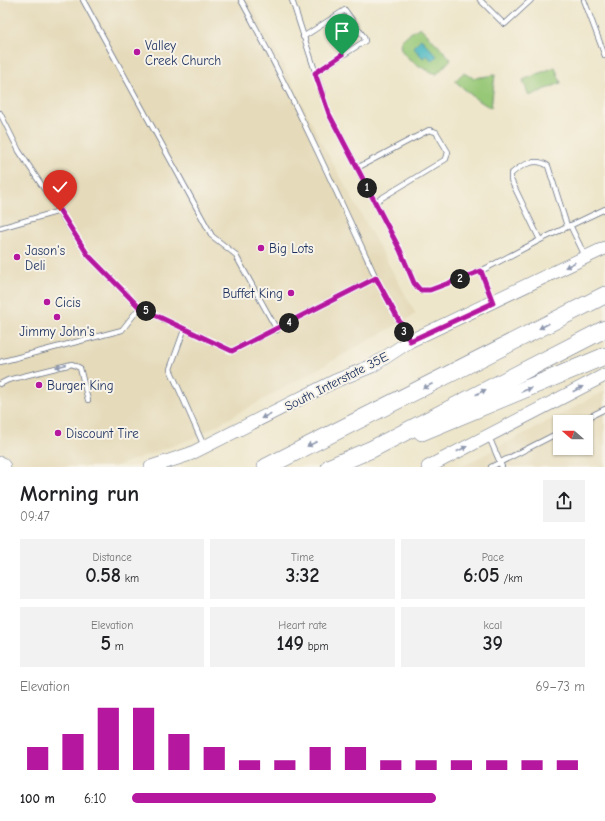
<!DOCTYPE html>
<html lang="en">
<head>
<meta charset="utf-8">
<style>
	:root { --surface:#fff; --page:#f2f2f2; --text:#202124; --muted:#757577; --accent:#b5179e }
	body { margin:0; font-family:"Comic Neue",sans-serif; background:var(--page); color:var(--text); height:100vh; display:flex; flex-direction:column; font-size:15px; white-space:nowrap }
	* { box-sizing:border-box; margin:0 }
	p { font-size:13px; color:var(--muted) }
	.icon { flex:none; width:22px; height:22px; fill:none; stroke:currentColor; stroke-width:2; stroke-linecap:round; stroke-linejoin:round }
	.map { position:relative; height:467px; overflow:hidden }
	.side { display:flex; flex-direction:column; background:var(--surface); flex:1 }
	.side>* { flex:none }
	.needle { width:26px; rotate:290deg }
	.tools { position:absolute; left:553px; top:415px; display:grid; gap:8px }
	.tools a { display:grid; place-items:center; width:40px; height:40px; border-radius:0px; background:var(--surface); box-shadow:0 1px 3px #0004; font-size:20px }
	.pin { position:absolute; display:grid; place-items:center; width:34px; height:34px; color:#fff; margin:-41px -17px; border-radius:50% 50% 50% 0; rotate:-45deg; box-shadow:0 0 4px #0007 }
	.pin .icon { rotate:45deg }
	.km { position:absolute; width:20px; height:20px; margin:-10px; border-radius:50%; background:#222; color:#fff; font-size:11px; line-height:20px; text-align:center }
	.round { display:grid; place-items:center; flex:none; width:42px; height:42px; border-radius:0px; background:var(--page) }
	.overview { display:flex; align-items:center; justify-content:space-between; height:68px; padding:0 20px }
	h1 { font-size:22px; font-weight:700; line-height:30px }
	.stats { display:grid; grid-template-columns:repeat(3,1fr); gap:6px; height:68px; padding:4px 20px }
	.stats div { display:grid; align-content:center; border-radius:0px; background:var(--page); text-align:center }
	.stats b { font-size:20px; font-weight:700 }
	.stats small { font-size:11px; font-weight:400 }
	.stats p { font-size:11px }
	.chart { height:112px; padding:8px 20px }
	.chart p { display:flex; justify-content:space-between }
	.chart svg { width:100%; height:72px; margin-top:4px; stroke:var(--accent); stroke-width:6 }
	ul { padding:0 20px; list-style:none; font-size:13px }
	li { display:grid; grid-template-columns:64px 48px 1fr; align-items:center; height:30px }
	li i { height:10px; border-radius:5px; background:var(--accent) }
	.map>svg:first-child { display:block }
</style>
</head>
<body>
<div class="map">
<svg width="605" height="467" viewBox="0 0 605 467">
	<rect width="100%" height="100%" fill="#f7f3e8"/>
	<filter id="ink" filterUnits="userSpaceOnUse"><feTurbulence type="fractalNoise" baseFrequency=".025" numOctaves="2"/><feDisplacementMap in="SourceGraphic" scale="8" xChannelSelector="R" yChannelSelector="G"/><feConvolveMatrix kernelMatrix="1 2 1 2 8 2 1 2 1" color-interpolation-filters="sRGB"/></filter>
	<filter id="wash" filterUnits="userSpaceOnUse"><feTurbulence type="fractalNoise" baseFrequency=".012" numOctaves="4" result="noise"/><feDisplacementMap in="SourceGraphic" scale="16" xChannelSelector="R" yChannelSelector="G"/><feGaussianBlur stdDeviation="0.9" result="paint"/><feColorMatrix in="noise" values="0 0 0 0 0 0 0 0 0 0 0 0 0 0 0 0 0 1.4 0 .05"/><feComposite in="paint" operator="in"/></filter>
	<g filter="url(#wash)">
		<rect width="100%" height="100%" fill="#eee6cb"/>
		<g fill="#e5daba" fill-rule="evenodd">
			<path d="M0,0H249L273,44L319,138L416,314L194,438L114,467H0Z"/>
			<path d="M605,391V467H461ZM560,422H586V448H560Z"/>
		</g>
		<g fill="#97c877" stroke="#597c6a">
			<path d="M420,27L451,59L437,74C427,71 392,54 402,40C406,35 414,31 420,27Z"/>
			<path d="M555,67L561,83L529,96L523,80Z"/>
			<path d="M463,73L474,78L495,75L491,108L476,99L455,81Z"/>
		</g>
		<path fill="#49b8c1" stroke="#327490" d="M421,39L437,56L432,61L427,55L423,58L413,47Z"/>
	</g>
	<g filter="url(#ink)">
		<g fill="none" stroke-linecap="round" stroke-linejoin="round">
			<defs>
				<g id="lane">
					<path d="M83,0L212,236L235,254L277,330"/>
					<path d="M241,0C290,90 333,184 376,278"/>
					<path d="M292,0L329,114L400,250L414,283L420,290H430L481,271L540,240L605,209"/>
					<path d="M480,0L502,22L505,24L531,0"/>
					<path d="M584,0L605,56"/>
					<path d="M303,37L345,10L364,37L365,41L315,73"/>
					<path d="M0,113L19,151L88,255L131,299L140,307L157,316L232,351L376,278L409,340"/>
					<path d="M357,168L429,130L436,132L448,152L446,159L375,202"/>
					<path d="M570,225L585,256"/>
					<path d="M0,228L60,211"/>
					<path d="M540,240L511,180V174C521,165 536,157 548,166L567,226"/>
					<path d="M481,271L492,301"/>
					<path d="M184,330L170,369L204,446"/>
					<path d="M0,362L122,330L140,307"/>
					<path d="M0,384L8,380L72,364L80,368L88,400"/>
					<path d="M579,422L605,409"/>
					<path d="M489,437L502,467"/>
					<path d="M491,467L560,432"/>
				</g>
				<g id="secondary">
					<path d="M151,467L190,454L335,381L372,366L410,341L605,248"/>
					<path d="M428,467L605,375"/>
				</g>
				<g id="highway">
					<path d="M422,432L605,356"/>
					<path d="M0,465L2,467"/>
					<path d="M266,467L605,295"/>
					<path d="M330,467L372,449L605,329"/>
				</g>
			</defs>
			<use href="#lane" stroke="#656f84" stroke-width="6"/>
			<use href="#secondary" stroke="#656f84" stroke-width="14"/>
			<use href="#highway" stroke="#656f84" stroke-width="18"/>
			<use href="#lane" stroke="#fff" stroke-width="4.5"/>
			<use href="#secondary" stroke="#fff" stroke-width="13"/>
			<use href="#highway" stroke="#fff" stroke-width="17"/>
		</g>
		<defs><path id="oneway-solid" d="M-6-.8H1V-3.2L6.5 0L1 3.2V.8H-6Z"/></defs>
		<g fill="#8d97ae">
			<use href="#oneway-solid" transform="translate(570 265) rotate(153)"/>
			<use href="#oneway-solid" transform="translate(544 326) rotate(153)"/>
			<use href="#oneway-solid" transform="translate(61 366) rotate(166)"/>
			<use href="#oneway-solid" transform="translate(428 386) rotate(153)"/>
			<use href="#oneway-solid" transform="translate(578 389) rotate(-27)"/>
			<use href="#oneway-solid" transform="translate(526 390) rotate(-23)"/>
			<use href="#oneway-solid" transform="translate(481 392) rotate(-27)"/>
			<use href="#oneway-solid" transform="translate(266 416) rotate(153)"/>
			<use href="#oneway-solid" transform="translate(312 444) rotate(154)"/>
			<use href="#oneway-solid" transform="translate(462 449) rotate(-27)"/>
		</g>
	</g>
	<g fill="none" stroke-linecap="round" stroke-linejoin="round" filter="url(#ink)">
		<defs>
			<path id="route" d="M60,211L88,255L140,308L232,351L376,278L410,341L493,303L481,271L430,290H420L414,283L400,250L329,114L315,73L342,55"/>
		</defs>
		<use href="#route" stroke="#fff" stroke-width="8"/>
		<use href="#route" stroke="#b5179e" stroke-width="5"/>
	</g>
	<g fill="#b5179e" stroke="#f7f3e8" stroke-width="1.5">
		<circle cx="137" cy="52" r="4"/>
		<circle cx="261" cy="248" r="4"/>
		<circle cx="17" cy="257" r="4"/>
		<circle cx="291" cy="293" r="4"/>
		<circle cx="47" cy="302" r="4"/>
		<circle cx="57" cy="317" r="4"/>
		<circle cx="39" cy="385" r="4"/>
		<circle cx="58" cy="433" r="4"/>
	</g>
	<g text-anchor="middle" stroke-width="4" stroke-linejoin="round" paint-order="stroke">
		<g font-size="13" fill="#1b2f5e" stroke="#f7f3e8" text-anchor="start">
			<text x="145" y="50">Valley<tspan x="145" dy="15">Creek Church</tspan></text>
			<text x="269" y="253">Big Lots</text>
			<text x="25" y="255">Jason's<tspan x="25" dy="15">Deli</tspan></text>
			<text x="283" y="298" text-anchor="end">Buffet King</text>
			<text x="55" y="307">Cicis</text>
			<text x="57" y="336" text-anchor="middle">Jimmy John's</text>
			<text x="47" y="390">Burger King</text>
			<text x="66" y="438">Discount Tire</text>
		</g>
		<g font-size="13" fill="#1b2f5e" stroke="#f7f3e8">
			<text transform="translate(336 381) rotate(-27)" y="5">South Interstate 35E</text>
		</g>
	</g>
</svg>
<div class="tools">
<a><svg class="needle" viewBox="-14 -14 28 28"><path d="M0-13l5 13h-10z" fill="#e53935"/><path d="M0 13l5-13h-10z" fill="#757577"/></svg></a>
</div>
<div class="pin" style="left:342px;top:55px;background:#1e9e55"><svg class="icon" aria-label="arrive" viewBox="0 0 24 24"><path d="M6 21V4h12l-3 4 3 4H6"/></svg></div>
<div class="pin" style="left:60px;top:211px;background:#d93025"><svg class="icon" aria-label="check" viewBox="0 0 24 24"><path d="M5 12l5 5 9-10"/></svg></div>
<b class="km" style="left:367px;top:188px">1</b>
<b class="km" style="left:460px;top:279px">2</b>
<b class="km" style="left:404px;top:332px">3</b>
<b class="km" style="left:289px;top:323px">4</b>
<b class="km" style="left:146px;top:311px">5</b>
</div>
<section class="side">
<div class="overview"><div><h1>Morning run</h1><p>09:47</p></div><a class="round"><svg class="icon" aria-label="share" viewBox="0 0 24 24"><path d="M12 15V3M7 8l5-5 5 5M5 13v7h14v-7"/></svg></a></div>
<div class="stats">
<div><p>Distance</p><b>0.58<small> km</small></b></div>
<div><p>Time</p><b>3:32</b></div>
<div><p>Pace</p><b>6:05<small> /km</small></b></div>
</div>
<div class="stats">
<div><p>Elevation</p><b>5<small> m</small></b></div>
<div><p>Heart rate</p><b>149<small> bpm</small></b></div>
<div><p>kcal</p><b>39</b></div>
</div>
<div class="chart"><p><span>Elevation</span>69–73 m</p>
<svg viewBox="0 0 160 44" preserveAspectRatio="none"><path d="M5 44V30M15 44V22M25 44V6M35 44V6M45 44V22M55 44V30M65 44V38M75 44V38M85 44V30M95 44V30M105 44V38M115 44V38M125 44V38M135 44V38M145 44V38M155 44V38"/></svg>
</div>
<ul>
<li><b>100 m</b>6:10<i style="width:67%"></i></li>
</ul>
</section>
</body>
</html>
